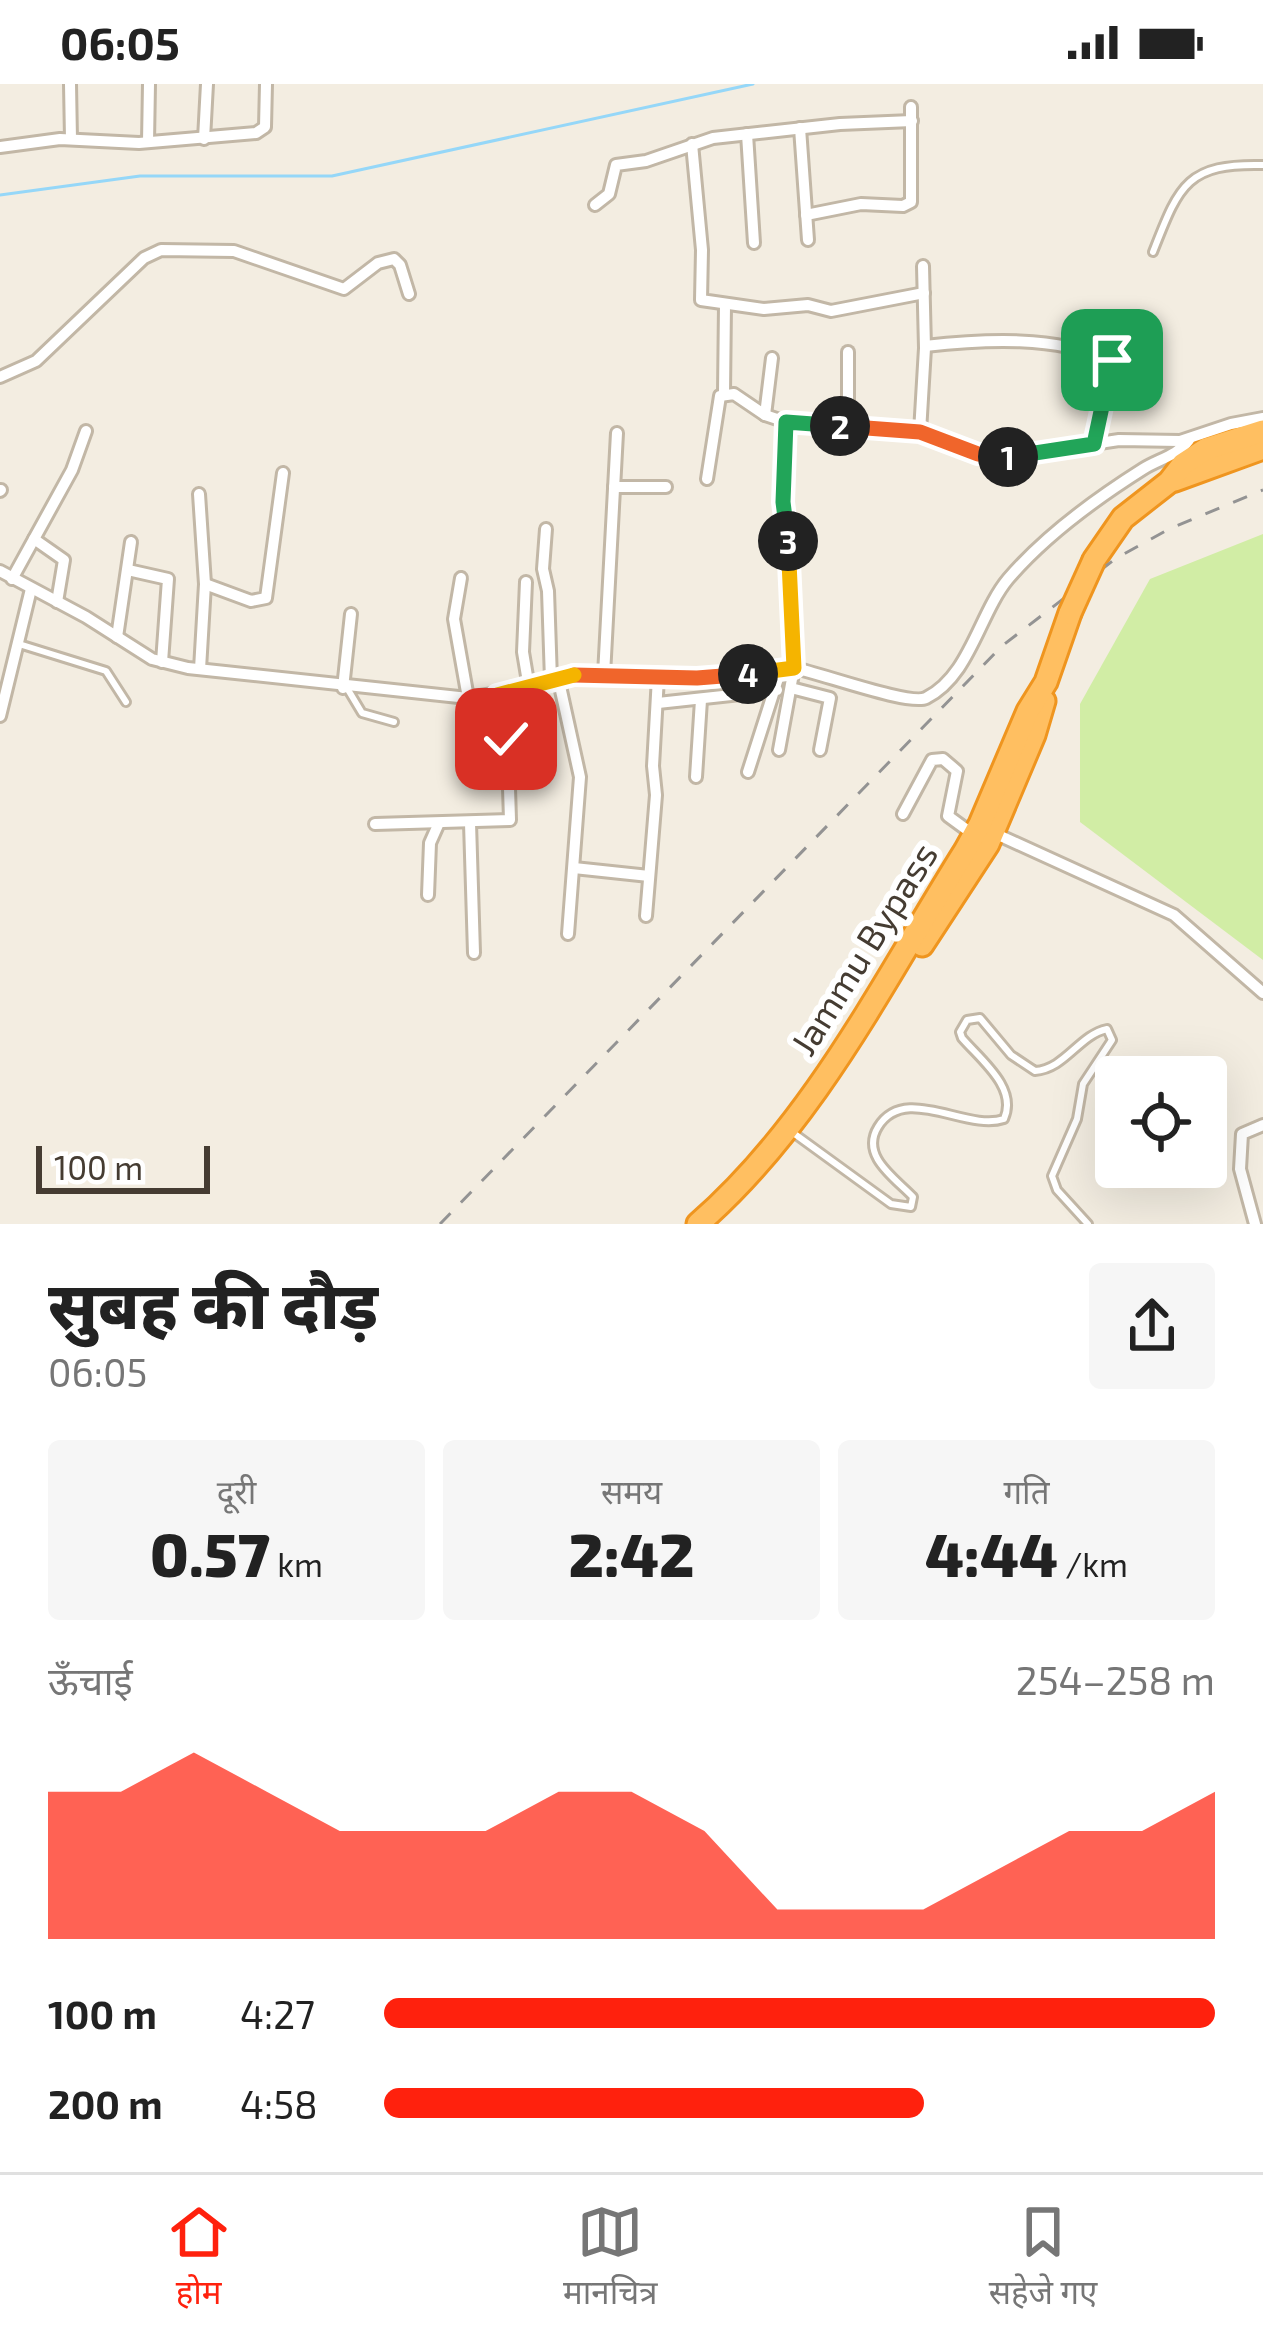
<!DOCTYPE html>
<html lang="hi">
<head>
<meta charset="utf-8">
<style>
	:root { --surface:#fff; --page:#f6f6f6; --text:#222; --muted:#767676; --line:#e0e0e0; --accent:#ff210d }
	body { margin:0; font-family:"Exo 2","Noto Sans Devanagari",sans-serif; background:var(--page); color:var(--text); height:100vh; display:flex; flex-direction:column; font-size:45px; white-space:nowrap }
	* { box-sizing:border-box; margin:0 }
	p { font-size:39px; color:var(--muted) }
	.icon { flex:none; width:66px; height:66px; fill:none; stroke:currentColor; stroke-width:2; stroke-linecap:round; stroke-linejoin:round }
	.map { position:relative; height:1140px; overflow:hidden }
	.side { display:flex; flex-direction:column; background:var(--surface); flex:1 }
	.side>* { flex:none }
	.controls { position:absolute; left:1095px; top:972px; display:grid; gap:24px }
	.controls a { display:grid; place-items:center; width:132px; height:132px; border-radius:12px; background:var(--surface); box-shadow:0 12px 48px #0002; font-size:60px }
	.scale { position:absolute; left:36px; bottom:30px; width:174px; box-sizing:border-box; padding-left:12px; border:6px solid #453c32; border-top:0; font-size:33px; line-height:42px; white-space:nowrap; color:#453c32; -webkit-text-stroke:9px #fff; paint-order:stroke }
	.pin { position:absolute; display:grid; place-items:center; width:102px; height:102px; color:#fff; margin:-51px; border-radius:24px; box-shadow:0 6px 18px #0006 }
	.km { position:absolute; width:60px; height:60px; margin:-30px; border-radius:50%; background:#222; color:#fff; font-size:33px; line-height:60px; text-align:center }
	.round { display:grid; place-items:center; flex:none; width:126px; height:126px; border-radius:12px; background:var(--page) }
	.headline { display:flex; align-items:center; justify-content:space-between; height:204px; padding:0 48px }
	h1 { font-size:66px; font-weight:800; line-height:90px }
	.metrics { display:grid; grid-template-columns:repeat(3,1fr); gap:18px; height:204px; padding:12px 48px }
	.metrics div { display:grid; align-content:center; border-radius:12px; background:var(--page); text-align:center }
	.metrics b { font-size:60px; font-weight:800 }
	.metrics small { font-size:33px; font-weight:400 }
	.metrics p { font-size:33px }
	.chart { height:336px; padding:24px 48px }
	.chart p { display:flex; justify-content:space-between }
	.chart svg { width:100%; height:216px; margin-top:12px; fill:var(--accent); opacity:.7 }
	ul { padding:0 48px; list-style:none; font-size:39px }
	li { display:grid; grid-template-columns:192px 144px 1fr; align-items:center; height:90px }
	li i { height:30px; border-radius:15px; background:var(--accent) }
	.status { display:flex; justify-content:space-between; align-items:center; height:84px; padding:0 60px; background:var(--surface); direction:ltr }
	.status svg { height:33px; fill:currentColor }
	.menu { display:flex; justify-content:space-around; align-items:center; height:168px; border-top:3px solid var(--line); background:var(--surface); font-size:33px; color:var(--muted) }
	.menu a { display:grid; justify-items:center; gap:6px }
	.menu .on { color:var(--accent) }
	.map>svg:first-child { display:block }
</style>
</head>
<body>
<div class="status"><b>06:05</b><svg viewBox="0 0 49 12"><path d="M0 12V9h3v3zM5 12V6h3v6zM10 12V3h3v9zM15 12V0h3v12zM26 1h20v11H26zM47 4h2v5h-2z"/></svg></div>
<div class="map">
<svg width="1263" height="1140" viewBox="0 0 1263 1140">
	<rect width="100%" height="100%" fill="#f3ede1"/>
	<path fill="#d1eda5" d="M1263,450V876L1080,738V620L1150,495Z"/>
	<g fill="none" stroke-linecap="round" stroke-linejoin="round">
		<path stroke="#95d7f8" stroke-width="3" d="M0,111L140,92H332L753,0"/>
		<defs>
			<g id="lane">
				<path d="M1153,168C1179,102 1186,79 1263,81"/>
				<path d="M19,560L106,587L126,618"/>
				<path d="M347,604L362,629L394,638"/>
				<path d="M792,1048L891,1120L911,1123L913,1113C895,1094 860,1072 878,1043C905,999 966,1048 1004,1035C1018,1004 981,976 962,954L960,948L967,936L980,934L1011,971L1035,987C1065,985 1079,951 1107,945L1112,956L1083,1000L1077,1035L1052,1092L1057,1106L1088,1140"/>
			</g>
			<g id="street">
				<path d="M70,0L71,55"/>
				<path d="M800,44L808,156"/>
				<path d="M747,50L754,159"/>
				<path d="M204,55L207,0"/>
				<path d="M148,58L149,0"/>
				<path d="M692,60L702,166L701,216L764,225L808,221L831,227L924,209"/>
				<path d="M0,63L60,55L139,59L256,49L265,43L266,0"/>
				<path d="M595,121L609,110L616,81L646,77L713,54L840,40L912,37"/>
				<path d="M806,131L861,120L903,122L911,118V23"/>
				<path d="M925,262C988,255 1053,252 1112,276L1095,360"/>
				<path d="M848,268V343"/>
				<path d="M0,293L36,277L144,174L161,166L234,167L344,205L378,179L394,175L400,181L409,210"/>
				<path d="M724,309L725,221"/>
				<path d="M765,331L772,274"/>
				<path d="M920,348L925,264L923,182"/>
				<path d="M707,395L720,312L734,310L765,331L786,338"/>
				<path d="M614,403H666"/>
				<path d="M0,407L1,406"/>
				<path d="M199,410L205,500L200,585"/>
				<path d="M546,445L543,485L548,507L551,596"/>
				<path d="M34,455L64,476L57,518"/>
				<path d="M128,486L168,495L162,578"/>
				<path d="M0,487L86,533L152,575L188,584L468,614L529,604L565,591L719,594L794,584L783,418L786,338L920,348L978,370L1007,373L1119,356L1180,357L1231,340L1263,334"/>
				<path d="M461,494L454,535L468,614"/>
				<path d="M12,495L72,386L86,347"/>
				<path d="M526,498L523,568L529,604"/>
				<path d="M205,500L251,517L266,514L283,389"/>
				<path d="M117,553L131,458"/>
				<path d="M604,591L617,349"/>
				<path d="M558,593L580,693L568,850"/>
				<path d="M343,604L351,530"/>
				<path d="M791,604L830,614L820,666"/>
				<path d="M658,619L777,606"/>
				<path d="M0,632L31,505"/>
				<path d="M779,666L794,584C820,589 910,622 926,614C970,592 979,530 1008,495C1044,453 1097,414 1143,385C1159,375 1177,372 1189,356"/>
				<path d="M748,688L781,585"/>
				<path d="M696,693L701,616"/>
				<path d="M903,730L932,676L943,675L957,687L948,732L974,751"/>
				<path d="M470,739L474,869"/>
				<path d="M375,740L510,736L508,671L497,611"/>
				<path d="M994,749L1174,831L1263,909"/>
				<path d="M574,784L649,792"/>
				<path d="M428,811L430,759L438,741"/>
				<path d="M646,832L656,711L653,682L658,593"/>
				<path d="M1255,1140L1240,1085L1242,1050L1263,1041"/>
			</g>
			<g id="highway">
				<path d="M1175,396L1263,364"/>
				<path d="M1094,476L1123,434L1169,398L1183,380L1206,365L1263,347"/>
				<path d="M922,861L988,760L1034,651L1044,617"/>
				<path d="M698,1140C814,1039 884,896 965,767L980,740L1028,627L1046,598L1070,529"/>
			</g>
		</defs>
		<use href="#lane" stroke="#c2b7a6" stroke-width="12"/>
		<use href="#street" stroke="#c2b7a6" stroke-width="16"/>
		<use href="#highway" stroke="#ef951f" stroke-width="27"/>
		<use href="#lane" stroke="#fff" stroke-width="6"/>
		<use href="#street" stroke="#fff" stroke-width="10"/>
		<use href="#highway" stroke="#ffbf61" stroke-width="21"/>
		<path stroke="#939393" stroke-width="3" stroke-dasharray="15 15" stroke-linecap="butt" d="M440,1140L1002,562L1115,475L1169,445L1263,406"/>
		<defs>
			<path id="highway-bridge" d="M1070,529L1094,476"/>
		</defs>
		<use href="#highway-bridge" stroke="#ef951f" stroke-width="27" stroke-linecap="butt"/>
		<use href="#highway-bridge" stroke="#ffbf61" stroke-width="21"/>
	</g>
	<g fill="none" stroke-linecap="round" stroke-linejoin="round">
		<defs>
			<path id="split-1" d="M1008,373L1094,360L1112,276"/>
			<path id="split-2" d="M840,342L920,348L978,370L1008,373"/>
			<path id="split-3" d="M788,457L783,418L786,338L840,342"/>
			<path id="split-4" d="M748,590L794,584L788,457"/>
			<path id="split-5" d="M574,591L697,594L748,590"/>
			<path id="split-6" d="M506,655L497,611L574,591"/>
		</defs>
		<use href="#split-1" stroke="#fff" stroke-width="24"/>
		<use href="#split-2" stroke="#fff" stroke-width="24"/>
		<use href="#split-3" stroke="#fff" stroke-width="24"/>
		<use href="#split-4" stroke="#fff" stroke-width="24"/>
		<use href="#split-5" stroke="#fff" stroke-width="24"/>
		<use href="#split-6" stroke="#fff" stroke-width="24"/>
		<use href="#split-1" stroke="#22a559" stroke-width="15"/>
		<use href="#split-2" stroke="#f0652b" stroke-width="15"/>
		<use href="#split-3" stroke="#22a559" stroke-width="15"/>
		<use href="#split-4" stroke="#f5b400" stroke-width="15"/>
		<use href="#split-5" stroke="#f0652b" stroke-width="15"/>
		<use href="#split-6" stroke="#f5b400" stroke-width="15"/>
	</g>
	<g text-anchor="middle" stroke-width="12" stroke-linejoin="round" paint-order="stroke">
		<g font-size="36" fill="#453c32" stroke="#fff">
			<text transform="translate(864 865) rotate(-58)" y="13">Jammu Bypass</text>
		</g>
	</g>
</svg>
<div class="controls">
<a><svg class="icon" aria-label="locate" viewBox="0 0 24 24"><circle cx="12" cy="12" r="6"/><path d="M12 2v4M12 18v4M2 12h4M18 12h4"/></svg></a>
</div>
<div class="scale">100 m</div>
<div class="pin" style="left:1112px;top:276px;background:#1e9e55"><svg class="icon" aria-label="arrive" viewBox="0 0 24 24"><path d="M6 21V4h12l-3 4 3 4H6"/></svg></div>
<div class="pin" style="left:506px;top:655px;background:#d93025"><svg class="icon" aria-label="check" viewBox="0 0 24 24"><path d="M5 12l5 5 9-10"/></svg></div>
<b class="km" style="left:1008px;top:373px">1</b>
<b class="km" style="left:840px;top:342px">2</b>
<b class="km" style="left:788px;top:457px">3</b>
<b class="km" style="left:748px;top:590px">4</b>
</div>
<section class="side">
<div class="headline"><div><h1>सुबह की दौड़</h1><p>06:05</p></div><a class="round"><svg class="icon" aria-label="share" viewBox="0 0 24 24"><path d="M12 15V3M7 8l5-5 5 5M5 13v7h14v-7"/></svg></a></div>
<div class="metrics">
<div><p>दूरी</p><b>0.57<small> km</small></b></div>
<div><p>समय</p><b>2:42</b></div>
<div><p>गति</p><b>4:44<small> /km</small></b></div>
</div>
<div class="chart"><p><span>ऊँचाई</span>254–258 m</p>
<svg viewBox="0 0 160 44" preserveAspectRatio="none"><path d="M0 44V14L10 14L20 6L30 14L40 22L50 22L60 22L70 14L80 14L90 22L100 38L110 38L120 38L130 30L140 22L150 22L160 14V44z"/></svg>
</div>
<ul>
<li><b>100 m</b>4:27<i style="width:100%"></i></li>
<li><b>200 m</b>4:58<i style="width:65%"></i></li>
</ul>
</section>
<nav class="menu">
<a class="on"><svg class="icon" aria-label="home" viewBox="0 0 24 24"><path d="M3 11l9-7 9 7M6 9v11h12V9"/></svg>होम</a>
<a><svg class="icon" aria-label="map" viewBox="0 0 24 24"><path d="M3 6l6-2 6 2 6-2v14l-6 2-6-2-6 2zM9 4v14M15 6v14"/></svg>मानचित्र</a>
<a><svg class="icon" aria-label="saved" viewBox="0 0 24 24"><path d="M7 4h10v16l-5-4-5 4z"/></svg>सहेजे गए</a>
</nav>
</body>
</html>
